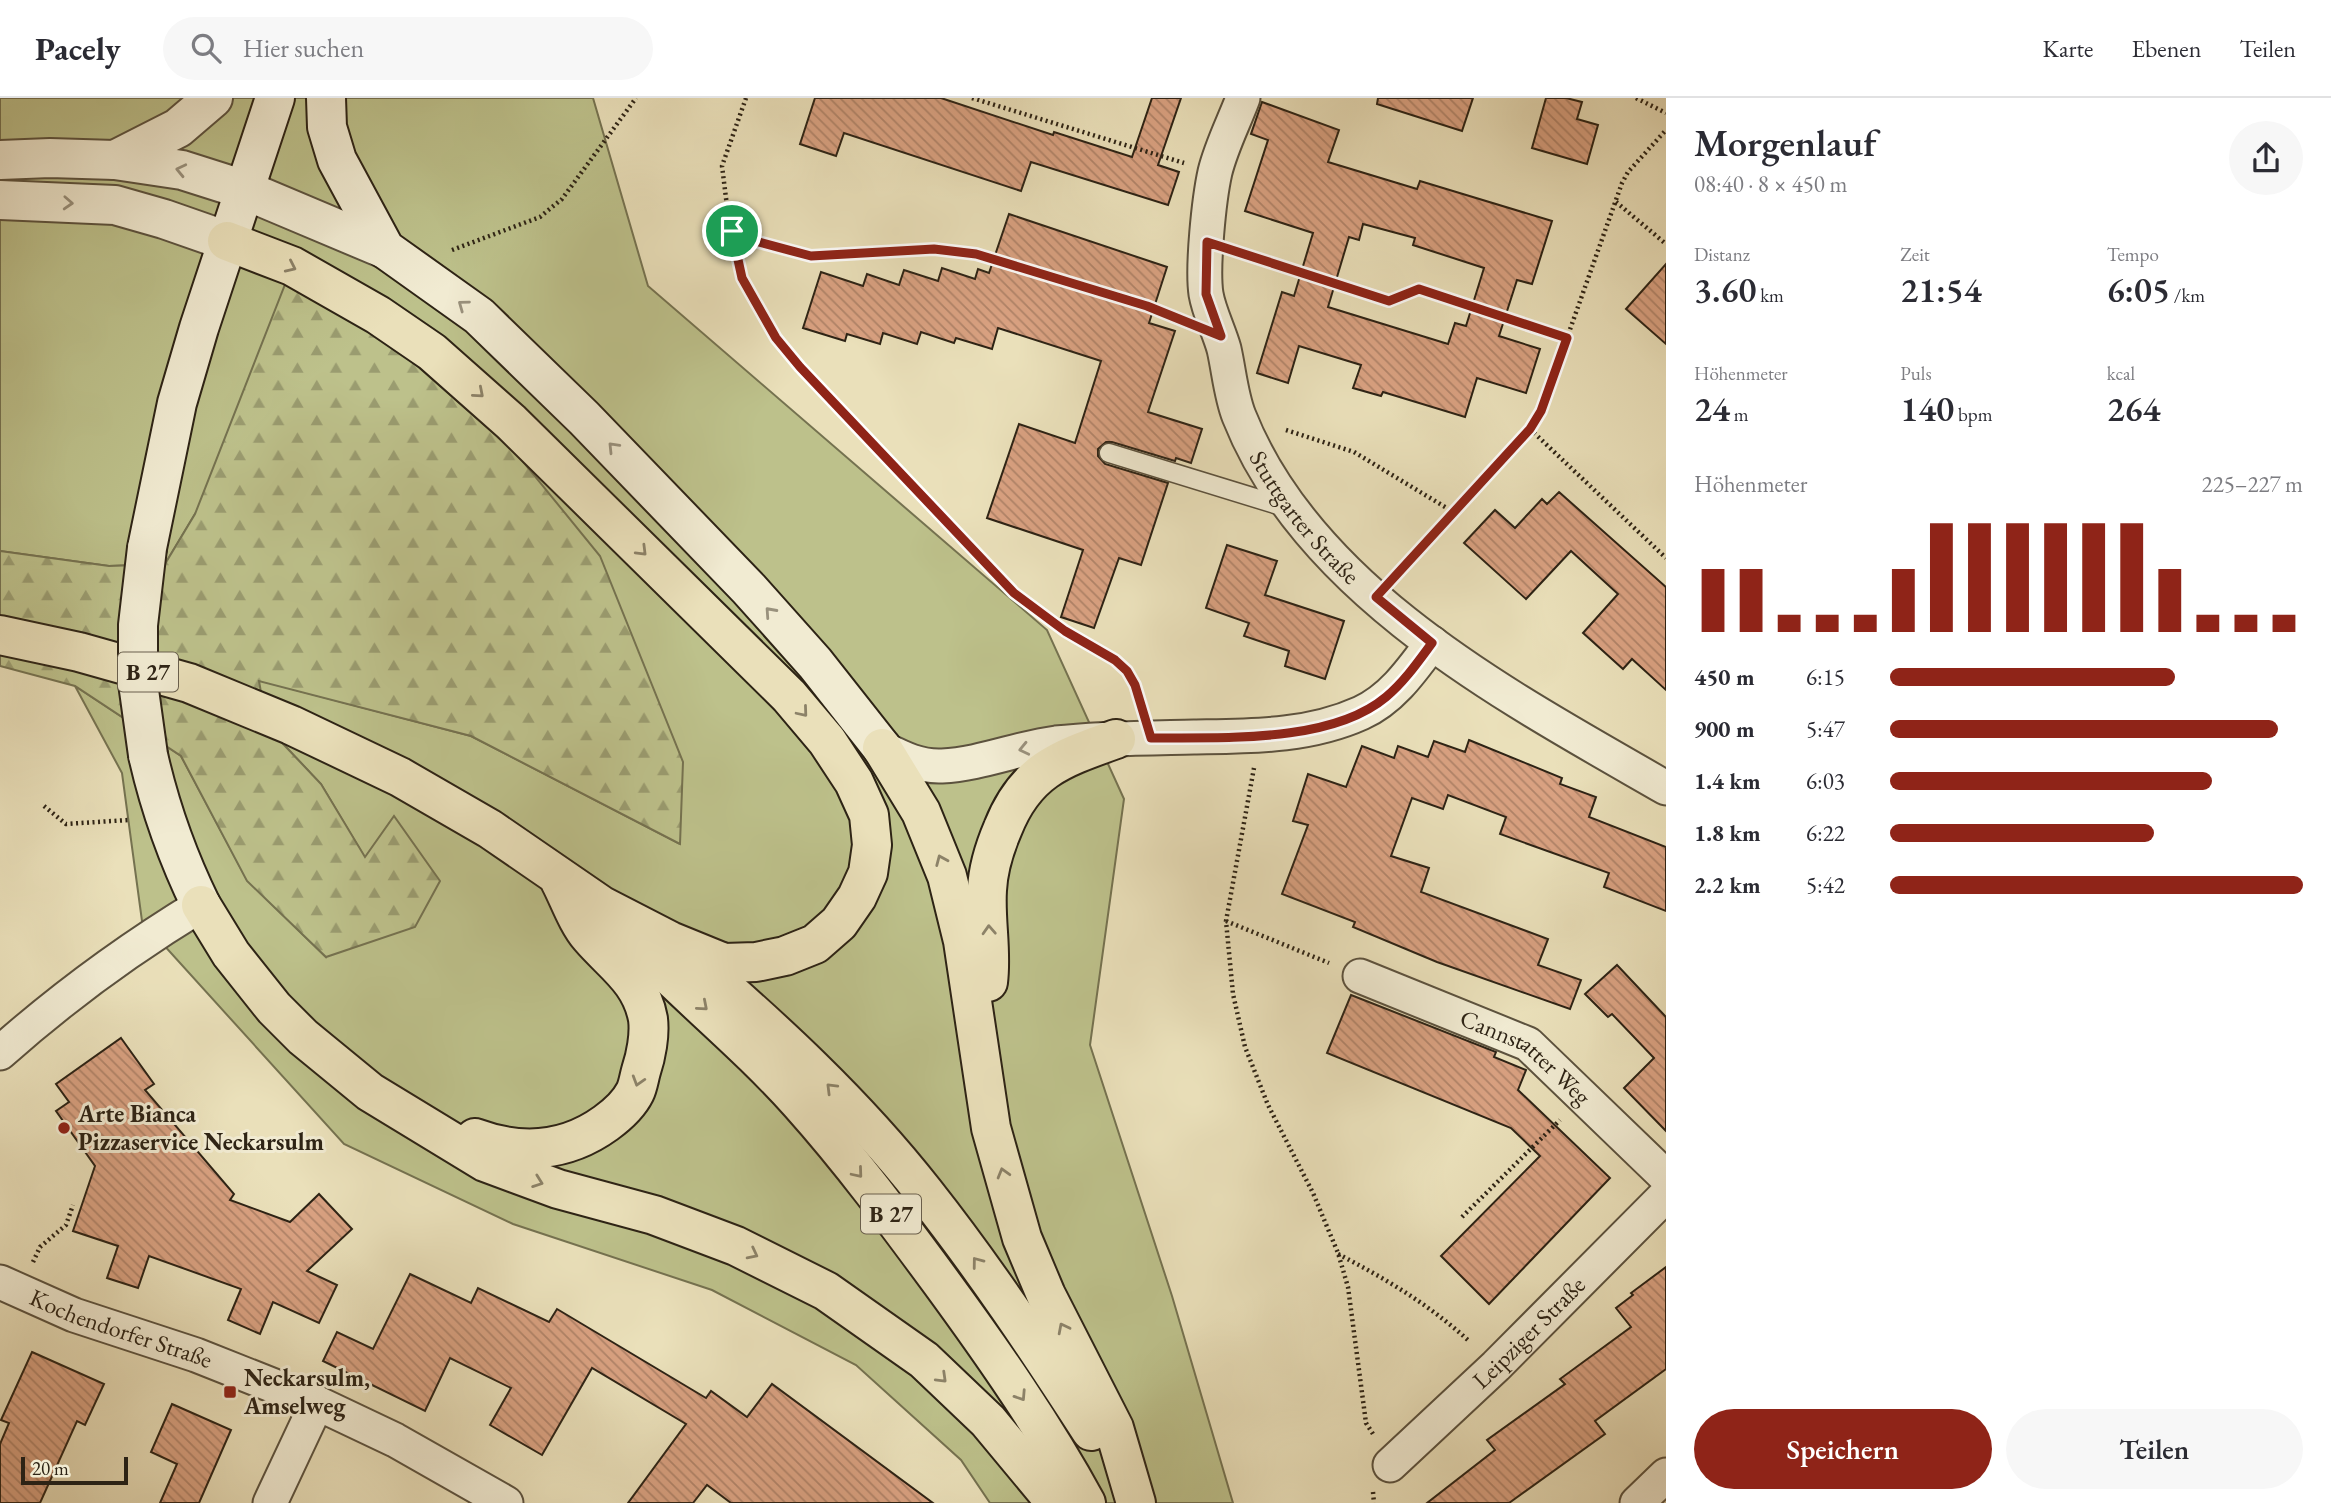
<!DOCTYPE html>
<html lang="de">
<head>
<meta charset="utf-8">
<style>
	:root { --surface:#fff; --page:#f7f7f7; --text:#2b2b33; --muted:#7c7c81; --line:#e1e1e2; --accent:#8f2418 }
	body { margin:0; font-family:"EB Garamond",serif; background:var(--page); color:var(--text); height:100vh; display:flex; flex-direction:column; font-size:26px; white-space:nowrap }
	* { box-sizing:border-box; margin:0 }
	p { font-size:23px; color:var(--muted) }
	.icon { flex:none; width:38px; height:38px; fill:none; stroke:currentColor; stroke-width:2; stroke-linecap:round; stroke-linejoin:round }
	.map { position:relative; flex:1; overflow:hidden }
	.details { display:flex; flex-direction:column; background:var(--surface); width:665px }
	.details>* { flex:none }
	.scale { position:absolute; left:21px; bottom:18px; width:107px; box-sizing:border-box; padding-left:7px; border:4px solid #2d2315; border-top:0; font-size:19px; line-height:24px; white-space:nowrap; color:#2d2315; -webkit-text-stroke:5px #f1ebd2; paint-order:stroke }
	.pin { position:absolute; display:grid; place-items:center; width:60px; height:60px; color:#fff; margin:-30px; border:4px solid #fff; border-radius:50%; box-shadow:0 2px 7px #0007 }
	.round { display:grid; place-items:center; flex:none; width:74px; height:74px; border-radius:37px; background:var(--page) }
	.summary { display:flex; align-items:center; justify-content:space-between; height:119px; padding:0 28px }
	h1 { font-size:38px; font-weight:600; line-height:52px }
	.figures { display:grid; grid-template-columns:repeat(3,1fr); gap:10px; height:119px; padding:7px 28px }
	.figures div { display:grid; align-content:center }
	.figures b { font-size:35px; font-weight:600 }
	.figures small { font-size:19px; font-weight:400 }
	.figures p { font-size:19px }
	.chart { height:196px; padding:14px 28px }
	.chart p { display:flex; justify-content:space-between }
	.chart svg { width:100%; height:126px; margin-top:7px; stroke:var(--accent); stroke-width:6 }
	.button { display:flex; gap:14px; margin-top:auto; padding:14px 28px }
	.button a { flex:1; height:80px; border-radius:42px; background:var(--accent); color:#fff; font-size:28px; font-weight:600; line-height:80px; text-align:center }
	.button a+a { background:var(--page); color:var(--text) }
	ul { padding:0 28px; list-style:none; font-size:23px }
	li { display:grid; grid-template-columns:112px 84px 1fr; align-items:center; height:52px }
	li i { height:18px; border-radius:9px; background:var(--accent) }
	header { display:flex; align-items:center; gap:42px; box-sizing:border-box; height:98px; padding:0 35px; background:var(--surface); border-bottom:2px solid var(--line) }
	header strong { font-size:33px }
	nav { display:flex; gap:38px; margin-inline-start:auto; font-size:24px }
	.search { width:490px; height:63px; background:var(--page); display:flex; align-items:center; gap:18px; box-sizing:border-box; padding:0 24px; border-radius:38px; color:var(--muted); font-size:26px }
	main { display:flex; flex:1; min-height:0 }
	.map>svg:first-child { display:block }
</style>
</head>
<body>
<header>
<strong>Pacely</strong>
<div class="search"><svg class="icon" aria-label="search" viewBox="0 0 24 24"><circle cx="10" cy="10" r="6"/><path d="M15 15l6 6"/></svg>Hier suchen</div>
<nav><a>Karte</a><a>Ebenen</a><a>Teilen</a></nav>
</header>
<main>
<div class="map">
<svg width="1666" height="1405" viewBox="0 0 1666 1405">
	<defs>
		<pattern id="forest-firs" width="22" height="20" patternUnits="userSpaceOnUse" patternTransform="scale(1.75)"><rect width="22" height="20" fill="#bdc18b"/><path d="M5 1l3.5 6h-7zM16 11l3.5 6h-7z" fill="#9a9c70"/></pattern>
		<pattern id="building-back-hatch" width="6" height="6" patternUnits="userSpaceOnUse" patternTransform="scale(1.75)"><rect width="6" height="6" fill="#d9a181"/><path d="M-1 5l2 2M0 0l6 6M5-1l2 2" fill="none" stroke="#b08368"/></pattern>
	</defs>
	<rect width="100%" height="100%" fill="#eae0ba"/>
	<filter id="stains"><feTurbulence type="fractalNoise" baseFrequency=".00286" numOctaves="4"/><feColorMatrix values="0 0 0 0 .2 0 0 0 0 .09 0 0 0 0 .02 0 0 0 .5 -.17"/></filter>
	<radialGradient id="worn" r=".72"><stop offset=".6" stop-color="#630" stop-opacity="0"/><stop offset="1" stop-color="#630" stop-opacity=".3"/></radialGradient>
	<path fill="#bdc18b" stroke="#757250" stroke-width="2" d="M0,0H593L648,188L1047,532L1124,701L1090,947L1172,1198L1233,1405H990L961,1362L856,1267L712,1192L513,1126L344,1046L142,823L122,675L75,588L181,658L247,782L326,859L394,719L365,760L321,686L267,629L258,582L471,638L680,746L195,416L165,466L109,468L0,453Z"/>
	<path fill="url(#forest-firs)" stroke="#757250" stroke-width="2" d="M286,184L398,251L516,355L600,458L683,664L680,746L471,638L259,583L267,629L321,686L365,759L394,718L440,783L415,829L326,859L247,783L181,658L75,588L0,568V453L109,468L165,466L195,416Z"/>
	<g fill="url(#building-back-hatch)" stroke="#2d2315" stroke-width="2" fill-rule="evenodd">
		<path d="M815,0H941L1053,37L1054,34L1132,59L1152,0H1181L1158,67L1179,74L1168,107L1031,64L1021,93L844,35L836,58L800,46Z"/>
		<path d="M1378,0H1473L1462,33L1377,6Z"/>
		<path d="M1546,0H1566L1582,4L1577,21L1598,27L1587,66L1532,50Z"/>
		<path d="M1262,4L1339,32L1328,64L1417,91L1420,83L1552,123L1532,186L1517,182L1499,238L1540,251L1526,295L1477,280L1465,319L1383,294L1381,298L1353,290L1361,267L1299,248L1288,285L1257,275L1282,194L1294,198L1313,135L1245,113L1268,42L1251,36ZM1363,126L1415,140L1413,147L1484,170L1466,228L1455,225L1448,246L1328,209L1349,139L1359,142Z"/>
		<path d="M1009,116L1167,169L1149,225L1175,233L1148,314L1202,331L1191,365L1176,360L1175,363L1112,344H1106L1098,351V358L1105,366L1168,385L1141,467L1119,460L1094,530L1061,519L1083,452L987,420L1019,326L1075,345L1101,263L998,230L992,251L956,240L954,245L921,234L917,246L883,235L880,246L847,236L845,243L803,230L821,174L863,188L867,176L899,187L904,172L938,183L942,170L975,181L978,171L989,175Z"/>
		<path d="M1666,166V246L1626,211Z"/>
		<path d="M1559,394L1666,489V592L1632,561L1623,571L1583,535L1618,496L1571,453L1526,501L1464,445L1495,412L1515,430L1542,401L1547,406Z"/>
		<path d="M1227,447L1277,463L1265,497L1344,523L1325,581L1285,568L1289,553L1244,538L1249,525L1206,510Z"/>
		<path d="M1469,642L1562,680L1560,686L1596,699L1589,719L1666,749V813L1604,789L1609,775L1500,736L1506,719L1448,697L1443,711L1412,700L1391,758L1429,770L1421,794L1548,841L1538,867L1581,882L1570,911L1437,864L1353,829L1355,824L1282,796L1308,727L1293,723L1308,676L1346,689L1362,648L1394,660L1398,648L1428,659L1434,643L1465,654Z"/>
		<path d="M1617,867L1666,919V1033L1624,990L1654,960L1612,916L1608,919L1585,896Z"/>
		<path d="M1351,897L1496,954L1494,959L1526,972L1518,992L1610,1080L1489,1206L1441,1158L1540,1058L1511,1030L1327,955Z"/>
		<path d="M121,940L154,986L145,992L234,1096L230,1102L290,1124L319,1096L352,1131L307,1173L337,1187L319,1225L273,1204L260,1236L228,1222L241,1191L149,1158L138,1190L107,1180L118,1148L73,1133L95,1068L56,1013L69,1004L56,986Z"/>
		<path d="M1666,1169V1271L1595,1323L1605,1336L1509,1405H1427L1495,1352L1487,1342L1565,1286L1560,1281L1631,1229L1616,1210L1633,1197L1631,1195Z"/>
		<path d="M410,1176L471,1205L478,1190L549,1224L557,1211L706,1300L711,1293L747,1319L772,1286L933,1405H731L707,1387L693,1405H628L686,1326L592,1270L542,1357L490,1327L511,1290L450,1260L425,1313L323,1263L337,1234L373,1251Z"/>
		<path d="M32,1254L104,1286L85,1327L77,1323L40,1405H0V1346L9,1325L1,1322Z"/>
		<path d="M172,1306L231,1332L199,1405H160L177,1366L151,1354Z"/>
	</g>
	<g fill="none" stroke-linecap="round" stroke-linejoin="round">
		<defs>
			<path id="service" d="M1109,355L1288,410"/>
			<g id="minor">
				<path id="s1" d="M1243,0C1234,24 1221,49 1215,74C1209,101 1202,169 1206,196C1209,214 1219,233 1224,251C1229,273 1231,298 1239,318C1309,495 1510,600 1666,690"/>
				<path d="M882,650C902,660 919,669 942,668C981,666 1018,650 1056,645C1102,640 1148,640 1194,639C1251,638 1308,639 1361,615C1392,601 1412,572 1432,545"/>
				<path id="s2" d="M1360,878L1528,946L1666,1079"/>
				<path d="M0,955C65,897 127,852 201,807"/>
				<path id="s3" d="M0,1184L74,1217L196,1257L317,1305L395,1342L506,1405"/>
				<path id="s4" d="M1390,1367L1496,1268L1666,1097"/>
				<path d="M270,1405L317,1305"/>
				<path d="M1637,1405L1666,1377"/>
			</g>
			<g id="tertiary">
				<path d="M0,62L50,60L115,62L182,72L245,92L385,151"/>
				<path d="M115,62L178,30L213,0"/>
				<path d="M0,102L115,107L164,121L227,143"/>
			</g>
			<g id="secondary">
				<path d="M326,0L327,29L337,62L385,151L479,218L584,320L749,491L815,565L882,650"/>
				<path d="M147,450L177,305L199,230L275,0"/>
				<path d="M148,657C160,710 177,758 201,807"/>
			</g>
			<g id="trunk">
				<path d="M0,537L79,554L189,585L291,627L400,679L490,731L602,808L670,843L724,865L756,864L785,858L815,846L839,825L857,799L868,775L872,747L869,717L854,684L827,643L789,598L511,324L432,254L378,217L292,168L227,143"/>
				<path d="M882,650L921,714L947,778L963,843L991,1030L1022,1140L1046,1197L1114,1330L1136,1405"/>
				<path d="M201,807L231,856L274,910L303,939L370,994L485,1064L558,1091L654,1117L736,1148L826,1193L924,1262L988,1323L1056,1405"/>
				<path d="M619,827C677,890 744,942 800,1005C851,1062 896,1123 941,1184C993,1255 1044,1328 1086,1405"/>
				<path d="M688,858C772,930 855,1006 924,1094C984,1170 1038,1251 1091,1333"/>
				<path d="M988,884C992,853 985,823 987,792C988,770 994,751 1003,730C1026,672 1060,661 1116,641"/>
				<path d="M475,1040C521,1057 566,1054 606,1025C617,1017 629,1006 635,994C638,988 639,980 641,973C646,958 650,937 648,921C641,882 613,866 590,839C577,824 569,800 560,783"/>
			</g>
		</defs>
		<use href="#service" stroke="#5c523e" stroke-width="21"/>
		<use href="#minor" stroke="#5c523e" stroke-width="37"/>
		<use href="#tertiary" stroke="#5c523e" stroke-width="42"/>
		<use href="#secondary" stroke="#2d2315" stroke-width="42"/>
		<use href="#trunk" stroke="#2d2315" stroke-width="42"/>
		<g stroke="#2d2315" stroke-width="4.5" stroke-dasharray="2 3.5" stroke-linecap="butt">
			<path d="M746,0L722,68L728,116L751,142L811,157L934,151L976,156L1147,208L1177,220"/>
			<path d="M972,0L1184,65"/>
			<path d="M1636,0L1666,15"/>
			<path d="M1616,104L1666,146"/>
			<path d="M728,116L742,180L776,240L800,269L1014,495L1065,533L1115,562L1127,573L1135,588L1141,605"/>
			<path d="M452,152L540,119L562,101L636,0"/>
			<path d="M1239,155L1389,203L1419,191L1567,240"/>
			<path d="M1530,331L1666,460"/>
			<path d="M1286,332L1354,354L1455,415"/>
			<path d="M1399,475L1530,331L1541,313L1622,85L1628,74L1666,32"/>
			<path d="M1254,670L1226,823L1233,896L1245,949L1268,1007L1313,1095L1338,1155L1348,1189L1366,1325L1373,1336"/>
			<path d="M44,708L66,726L128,722"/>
			<path d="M1226,823L1329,865"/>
			<path d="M1462,1119L1560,1022"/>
			<path d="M1338,1156C1386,1181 1430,1207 1470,1244"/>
			<path d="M33,1164L40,1149L66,1127L73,1107"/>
			<path d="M1373,1394L1374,1405"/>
		</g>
		<use href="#service" stroke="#f1ebd2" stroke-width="18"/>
		<use href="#minor" stroke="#f1ebd2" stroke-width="33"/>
		<use href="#tertiary" stroke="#f1ebd2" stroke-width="38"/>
		<use href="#secondary" stroke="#f1ebd2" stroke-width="38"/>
		<use href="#trunk" stroke="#eae0ba" stroke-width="38"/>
		<defs>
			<path id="secondary-bridge" d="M147,450L138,527V585L148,657"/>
		</defs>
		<use href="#secondary-bridge" stroke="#2d2315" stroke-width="42" stroke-linecap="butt"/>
		<use href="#secondary-bridge" stroke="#f1ebd2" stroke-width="38"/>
	</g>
	<defs><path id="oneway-chevron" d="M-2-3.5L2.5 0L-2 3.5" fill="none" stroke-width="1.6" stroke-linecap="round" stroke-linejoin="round" transform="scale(1.75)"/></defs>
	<g stroke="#99917d">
		<use href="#oneway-chevron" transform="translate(181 72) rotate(-167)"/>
		<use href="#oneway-chevron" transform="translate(68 105) rotate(3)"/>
		<use href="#oneway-chevron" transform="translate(463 207) rotate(-144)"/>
		<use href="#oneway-chevron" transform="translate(613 349) rotate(-134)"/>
		<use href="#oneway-chevron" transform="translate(770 514) rotate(-132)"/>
		<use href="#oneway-chevron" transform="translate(1024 651) rotate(167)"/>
	</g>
	<g stroke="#8c8268">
		<use href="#oneway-chevron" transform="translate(291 169) rotate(25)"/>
		<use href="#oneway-chevron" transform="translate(479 295) rotate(41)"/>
		<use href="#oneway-chevron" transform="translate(642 453) rotate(45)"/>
		<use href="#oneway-chevron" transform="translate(803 614) rotate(50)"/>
		<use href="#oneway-chevron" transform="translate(941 762) rotate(-113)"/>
		<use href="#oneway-chevron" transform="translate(989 832) rotate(-93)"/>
		<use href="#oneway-chevron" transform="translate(703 908) rotate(41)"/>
		<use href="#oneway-chevron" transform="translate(638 983) rotate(107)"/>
		<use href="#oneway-chevron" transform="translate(831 990) rotate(-135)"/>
		<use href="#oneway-chevron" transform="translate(858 1075) rotate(50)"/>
		<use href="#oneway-chevron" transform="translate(1003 1075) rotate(-106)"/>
		<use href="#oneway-chevron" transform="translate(538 1084) rotate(20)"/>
		<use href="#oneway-chevron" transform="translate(753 1156) rotate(27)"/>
		<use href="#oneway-chevron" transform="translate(977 1164) rotate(-127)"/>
		<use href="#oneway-chevron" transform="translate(1063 1230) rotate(-117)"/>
		<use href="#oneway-chevron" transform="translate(942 1280) rotate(44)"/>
		<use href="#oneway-chevron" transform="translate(1021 1298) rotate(57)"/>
	</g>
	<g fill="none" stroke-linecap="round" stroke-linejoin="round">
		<defs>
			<path id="route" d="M728,116L751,142L811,158L934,151L976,156L1147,208L1221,238L1206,196L1207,144L1389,203L1419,191L1567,240L1541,313L1530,331L1376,499L1432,545C1418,564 1404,584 1386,599C1330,646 1220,639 1151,640L1135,587L1127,573L1115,562L1065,533L1014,495L800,269L776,240L742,180Z"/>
		</defs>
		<use href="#route" stroke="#fff" stroke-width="14"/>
		<use href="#route" stroke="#8f2418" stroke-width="9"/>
	</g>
	<g fill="#8f2418" stroke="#f1ebd2" stroke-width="2.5">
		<circle cx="64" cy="1030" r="7"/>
		<rect x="223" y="1287" width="14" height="14" rx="3.5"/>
	</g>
	<g text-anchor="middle" stroke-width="6" stroke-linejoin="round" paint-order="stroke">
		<g fill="#f1ebd2" stroke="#685f4e" stroke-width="2">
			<rect x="118" y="554.5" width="60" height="39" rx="5"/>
			<rect x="861" y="1096.5" width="60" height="39" rx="5"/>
		</g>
		<g font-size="23" font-weight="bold" fill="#2d2315">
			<text x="148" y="582">B 27</text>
			<text x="891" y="1124">B 27</text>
		</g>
		<g font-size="24" fill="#2d2315" stroke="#f1ebd2">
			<text dy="8" stroke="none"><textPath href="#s1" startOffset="450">Stuttgarter Straße</textPath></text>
			<text dy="8" stroke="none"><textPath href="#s2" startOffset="186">Cannstatter Weg</textPath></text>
			<text dy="8" stroke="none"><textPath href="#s3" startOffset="130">Kochendorfer Straße</textPath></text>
			<text dy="8" stroke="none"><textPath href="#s4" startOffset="192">Leipziger Straße</textPath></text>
		</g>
		<g font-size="24" font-weight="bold" fill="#2d2315" stroke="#f1ebd2" text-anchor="start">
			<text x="78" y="1024">Arte Bianca<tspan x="78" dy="28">Pizzaservice Neckarsulm</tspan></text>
			<text x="244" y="1288">Neckarsulm,<tspan x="244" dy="28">Amselweg</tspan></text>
		</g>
	</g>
	<rect width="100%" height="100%" filter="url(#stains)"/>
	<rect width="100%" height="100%" fill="url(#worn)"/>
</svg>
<div class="scale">20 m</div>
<div class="pin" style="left:732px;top:133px;background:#1e9e55"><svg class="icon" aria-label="arrive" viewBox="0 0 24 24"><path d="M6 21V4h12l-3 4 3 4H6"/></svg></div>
</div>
<section class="details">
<div class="summary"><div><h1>Morgenlauf</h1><p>08:40 · 8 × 450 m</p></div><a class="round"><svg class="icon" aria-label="share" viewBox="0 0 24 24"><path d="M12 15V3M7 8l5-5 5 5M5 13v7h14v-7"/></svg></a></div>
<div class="figures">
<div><p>Distanz</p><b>3.60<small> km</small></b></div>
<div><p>Zeit</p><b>21:54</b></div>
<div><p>Tempo</p><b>6:05<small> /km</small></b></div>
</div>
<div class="figures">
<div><p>Höhenmeter</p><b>24<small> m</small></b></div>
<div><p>Puls</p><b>140<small> bpm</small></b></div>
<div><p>kcal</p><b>264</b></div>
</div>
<div class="chart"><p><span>Höhenmeter</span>225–227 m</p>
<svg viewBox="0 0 160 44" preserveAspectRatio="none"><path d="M5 44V22M15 44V22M25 44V38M35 44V38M45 44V38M55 44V22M65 44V6M75 44V6M85 44V6M95 44V6M105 44V6M115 44V6M125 44V22M135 44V38M145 44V38M155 44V38"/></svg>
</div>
<ul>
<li><b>450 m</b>6:15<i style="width:69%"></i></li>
<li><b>900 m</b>5:47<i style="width:94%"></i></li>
<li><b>1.4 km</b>6:03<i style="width:78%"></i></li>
<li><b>1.8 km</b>6:22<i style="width:64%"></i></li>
<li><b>2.2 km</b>5:42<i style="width:100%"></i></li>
</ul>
<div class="button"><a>Speichern</a><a>Teilen</a></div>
</section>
</main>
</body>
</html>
